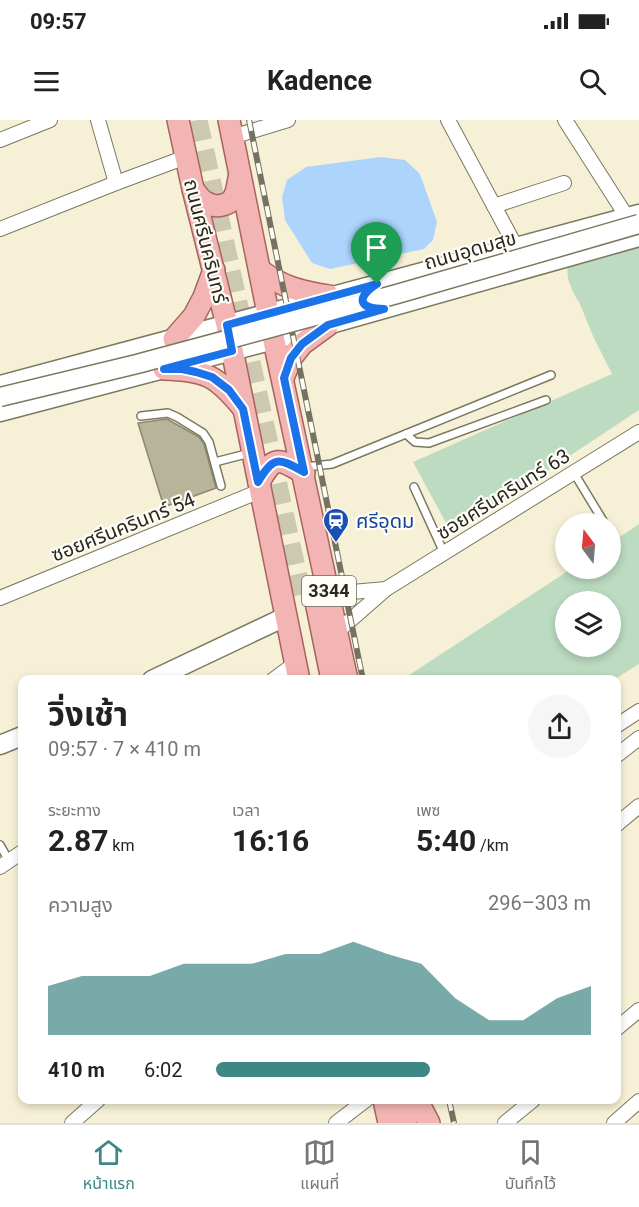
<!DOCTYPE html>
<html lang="th">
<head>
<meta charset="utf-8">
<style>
	:root { --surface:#fff; --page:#f6f6f6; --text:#222; --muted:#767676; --line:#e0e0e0; --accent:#3f8785 }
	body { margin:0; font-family:Roboto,"Noto Sans Thai",sans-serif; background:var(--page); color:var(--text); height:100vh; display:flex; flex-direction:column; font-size:22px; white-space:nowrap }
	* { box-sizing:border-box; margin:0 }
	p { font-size:20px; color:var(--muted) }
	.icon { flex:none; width:33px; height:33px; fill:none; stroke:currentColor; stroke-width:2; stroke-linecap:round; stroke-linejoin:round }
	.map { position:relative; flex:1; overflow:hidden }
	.side { position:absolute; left:18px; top:555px; width:603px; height:429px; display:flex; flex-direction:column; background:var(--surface); border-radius:12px; box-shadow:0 3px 9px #0003 }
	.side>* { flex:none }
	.needle { width:39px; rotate:344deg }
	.controls { position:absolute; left:555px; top:393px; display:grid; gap:12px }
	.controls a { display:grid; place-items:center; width:66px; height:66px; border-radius:50%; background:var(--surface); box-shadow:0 3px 9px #0003; font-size:30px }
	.pin { position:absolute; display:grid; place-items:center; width:51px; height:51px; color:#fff; margin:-62px -26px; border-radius:50% 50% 50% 0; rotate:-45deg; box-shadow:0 0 6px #0007 }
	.pin .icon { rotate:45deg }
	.round { display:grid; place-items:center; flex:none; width:63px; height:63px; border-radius:32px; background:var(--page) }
	.headline { display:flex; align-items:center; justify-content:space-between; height:102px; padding:0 30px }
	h1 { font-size:33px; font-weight:700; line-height:45px }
	.figures { display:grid; grid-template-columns:repeat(3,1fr); gap:9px; height:102px; padding:6px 30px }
	.figures div { display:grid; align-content:center }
	.figures b { font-size:30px; font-weight:700 }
	.figures small { font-size:16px; font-weight:400 }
	.figures p { font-size:16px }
	.chart { height:168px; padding:12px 30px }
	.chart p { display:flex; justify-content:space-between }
	.chart svg { width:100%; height:108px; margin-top:6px; fill:var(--accent); opacity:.7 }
	ul { padding:0 30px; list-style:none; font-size:20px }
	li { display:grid; grid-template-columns:96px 72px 1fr; align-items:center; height:45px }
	li i { height:15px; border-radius:8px; background:var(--accent) }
	.status { display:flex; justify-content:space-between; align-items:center; height:42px; padding:0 30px; background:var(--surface); direction:ltr }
	.status svg { height:16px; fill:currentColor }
	header { display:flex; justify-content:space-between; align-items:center; height:78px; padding:0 30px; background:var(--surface); font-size:27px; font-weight:700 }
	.tab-bar { display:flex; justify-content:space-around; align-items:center; height:84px; border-top:2px solid var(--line); background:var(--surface); font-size:16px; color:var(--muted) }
	.tab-bar a { display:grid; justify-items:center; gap:3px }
	.tab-bar .active { color:var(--accent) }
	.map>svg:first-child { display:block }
</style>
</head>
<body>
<div class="status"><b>09:57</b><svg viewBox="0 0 49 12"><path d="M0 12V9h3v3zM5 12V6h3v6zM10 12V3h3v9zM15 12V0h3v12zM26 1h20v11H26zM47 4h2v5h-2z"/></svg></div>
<header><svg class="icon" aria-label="menu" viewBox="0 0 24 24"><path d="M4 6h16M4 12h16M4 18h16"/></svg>Kadence<svg class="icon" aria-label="search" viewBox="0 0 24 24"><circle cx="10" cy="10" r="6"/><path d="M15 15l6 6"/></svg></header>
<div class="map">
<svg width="639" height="1003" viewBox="0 0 639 1003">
	<rect width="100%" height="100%" fill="#f6f1d6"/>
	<g fill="#bcdbc1" fill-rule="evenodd">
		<path d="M639,124V290L452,414L413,342L612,254L593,216L580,184L573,172L568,159L567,144Z"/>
		<path d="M639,404V544L615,559H403L571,449L610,448L611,423ZM566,482H610V526H566Z"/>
	</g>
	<path fill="#acd4fc" d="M381,37L405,40L420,54L437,102L433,120L424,129L330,149L312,143L285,100L282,77L287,60L306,47Z"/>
	<path fill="#b8b49a" stroke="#8c886f" stroke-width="1.5" d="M167,299L199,317L204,324L216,368L164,387L138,303Z"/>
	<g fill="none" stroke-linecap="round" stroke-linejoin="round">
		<path stroke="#cdc9b1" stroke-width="21" stroke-dasharray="21 10" stroke-linecap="butt" d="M197,0L301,475"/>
		<defs>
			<g id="lane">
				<path d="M141,296L168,293L177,297L203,313L209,322L221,366"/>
				<path d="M406,314L415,322L429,323L546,280"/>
				<path d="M215,342L250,333"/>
				<path d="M305,347L332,344L551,255"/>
				<path d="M574,353L605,404"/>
				<path d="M414,367L444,433"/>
				<path d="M0,725L9,741"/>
			</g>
			<g id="street">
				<path d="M98,0L116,63"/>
				<path d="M448,0L516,127"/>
				<path d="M565,0L627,97"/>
				<path d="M232,17L288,0"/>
				<path d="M0,20L50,0"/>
				<path d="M494,86L564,63"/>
				<path d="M0,109L116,63L186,37"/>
				<path d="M329,474L386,469"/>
				<path d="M0,478L260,371"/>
				<path d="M338,511L386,469L639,312"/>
				<path d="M273,560L296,543"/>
				<path d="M616,606L639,591"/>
				<path d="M616,636L639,618"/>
				<path d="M616,705L639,686"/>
				<path d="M0,747L22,732"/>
				<path d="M616,909L639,890"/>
				<path d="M72,1003L98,980"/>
				<path d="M336,1003L366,980"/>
				<path d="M505,1003L533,980"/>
				<path d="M614,1003L639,981"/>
			</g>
			<g id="secondary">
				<path d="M0,265L639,94"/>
				<path d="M0,292L274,220L639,117"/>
				<path d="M152,560L287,496"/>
				<path d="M0,625L22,616"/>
			</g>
			<g id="primary">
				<path d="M178,0L193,69L227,205L299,560"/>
				<path d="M229,0L268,193L347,560"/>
				<path d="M193,69C197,74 201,81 207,83C215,88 229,86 234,77C237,72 238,63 239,58"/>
				<path d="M260,150C281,167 302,172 329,176"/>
				<path d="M174,219L194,196L204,177L214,150"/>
				<path d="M164,249C206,250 217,256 243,288"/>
				<path d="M283,258L291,238L302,224L328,205"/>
				<path d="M259,362C274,335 279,338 304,353"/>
				<path d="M314,472L332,560"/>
				<path d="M384,980L389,1003"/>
				<path d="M403,980L406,1003"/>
				<path d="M417,980L429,1003"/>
			</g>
		</defs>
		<use href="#lane" stroke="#7c7860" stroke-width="10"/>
		<use href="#street" stroke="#7c7860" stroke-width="16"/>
		<use href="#secondary" stroke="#7c7860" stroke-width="21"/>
		<use href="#primary" stroke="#a7645f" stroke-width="24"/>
		<use href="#lane" stroke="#fff" stroke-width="7"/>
		<use href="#street" stroke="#fff" stroke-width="14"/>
		<use href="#secondary" stroke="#fff" stroke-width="18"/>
		<use href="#primary" stroke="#f2b5b3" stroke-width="21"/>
		<defs>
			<g id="rail">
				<path d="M249,0L363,560"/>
				<path d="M449,980L454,1003"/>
			</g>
		</defs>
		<use href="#rail" stroke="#757262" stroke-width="6"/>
		<use href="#rail" stroke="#fefdf8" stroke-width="4" stroke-dasharray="11" stroke-linecap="butt"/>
		<defs>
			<path id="secondary-bridge" d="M0,277L137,244L397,174L639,104"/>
		</defs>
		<use href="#secondary-bridge" stroke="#7c7860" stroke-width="21" stroke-linecap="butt"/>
		<use href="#secondary-bridge" stroke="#fff" stroke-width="18"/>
	</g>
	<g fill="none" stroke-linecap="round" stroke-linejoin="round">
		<defs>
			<path id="route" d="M377,164C355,178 359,189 384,189L328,205L302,224L291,238L284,258L304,352C279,338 274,335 258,362L243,289L229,270L212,257L196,252L182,249H164L232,231L227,205Z"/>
		</defs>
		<use href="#route" stroke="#fff" stroke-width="12"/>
		<use href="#route" stroke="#1a73e8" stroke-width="8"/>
	</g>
	<defs>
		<symbol id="station-pin" viewBox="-11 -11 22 30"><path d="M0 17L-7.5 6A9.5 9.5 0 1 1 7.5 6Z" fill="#1a4fb4" stroke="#fefdf8"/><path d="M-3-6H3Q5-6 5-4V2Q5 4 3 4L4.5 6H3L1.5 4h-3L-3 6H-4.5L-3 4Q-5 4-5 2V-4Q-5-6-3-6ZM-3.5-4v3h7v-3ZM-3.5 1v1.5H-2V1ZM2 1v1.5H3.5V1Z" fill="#fff"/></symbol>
	</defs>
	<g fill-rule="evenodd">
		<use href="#station-pin" x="321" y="386" width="30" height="40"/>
	</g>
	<g text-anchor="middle" stroke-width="4.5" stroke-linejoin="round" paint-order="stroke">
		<rect fill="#fefdf8" stroke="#6a6960" stroke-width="1.5" x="302" y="456" width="54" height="30" rx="4.5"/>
		<g font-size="18" font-weight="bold" fill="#2b291f">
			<text x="329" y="477">3344</text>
		</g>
		<g font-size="20" fill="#2b291f" stroke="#fefdf8">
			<text transform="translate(206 121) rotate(76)" y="7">ถนนศรีนครินทร์</text>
			<text transform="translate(470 130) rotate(-16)" y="7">ถนนอุดมสุข</text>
			<text transform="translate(503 374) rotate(-32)" y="7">ซอยศรีนครินทร์ 63</text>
			<text transform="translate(123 407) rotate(-22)" y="7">ซอยศรีนครินทร์ 54</text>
		</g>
		<g font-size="20" fill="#164399" stroke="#fefdf8" text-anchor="start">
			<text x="356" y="408">ศรีอุดม</text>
		</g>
	</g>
</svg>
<div class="controls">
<a><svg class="needle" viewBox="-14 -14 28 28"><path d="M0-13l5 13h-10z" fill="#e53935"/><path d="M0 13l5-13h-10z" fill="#767676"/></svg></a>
<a><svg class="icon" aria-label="layers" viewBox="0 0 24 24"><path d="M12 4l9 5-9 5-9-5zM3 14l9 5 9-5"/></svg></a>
</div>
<div class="pin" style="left:377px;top:164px;background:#1e9e55"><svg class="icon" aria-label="arrive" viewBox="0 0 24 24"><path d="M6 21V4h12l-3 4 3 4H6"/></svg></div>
<section class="side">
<div class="headline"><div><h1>วิ่งเช้า</h1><p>09:57 · 7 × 410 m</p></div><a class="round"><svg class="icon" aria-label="share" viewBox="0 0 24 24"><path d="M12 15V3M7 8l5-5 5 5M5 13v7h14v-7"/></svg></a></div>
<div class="figures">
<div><p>ระยะทาง</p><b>2.87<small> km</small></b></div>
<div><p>เวลา</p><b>16:16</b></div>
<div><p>เพซ</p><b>5:40<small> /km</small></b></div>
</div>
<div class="chart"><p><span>ความสูง</span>296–303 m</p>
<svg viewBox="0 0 160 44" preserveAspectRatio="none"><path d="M0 44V24L10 20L20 20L30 20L40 15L50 15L60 15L70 11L80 11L90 6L100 11L110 15L120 29L130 38L140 38L150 29L160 24V44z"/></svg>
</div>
<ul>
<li><b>410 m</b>6:02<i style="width:57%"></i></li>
</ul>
</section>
</div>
<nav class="tab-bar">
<a class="active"><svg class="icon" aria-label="home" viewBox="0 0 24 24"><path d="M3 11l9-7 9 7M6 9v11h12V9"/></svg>หน้าแรก</a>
<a><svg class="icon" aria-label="map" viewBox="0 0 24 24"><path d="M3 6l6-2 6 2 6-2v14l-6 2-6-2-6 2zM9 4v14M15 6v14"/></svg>แผนที่</a>
<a><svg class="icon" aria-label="saved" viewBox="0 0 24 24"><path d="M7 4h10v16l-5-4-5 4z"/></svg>บันทึกไว้</a>
</nav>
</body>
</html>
